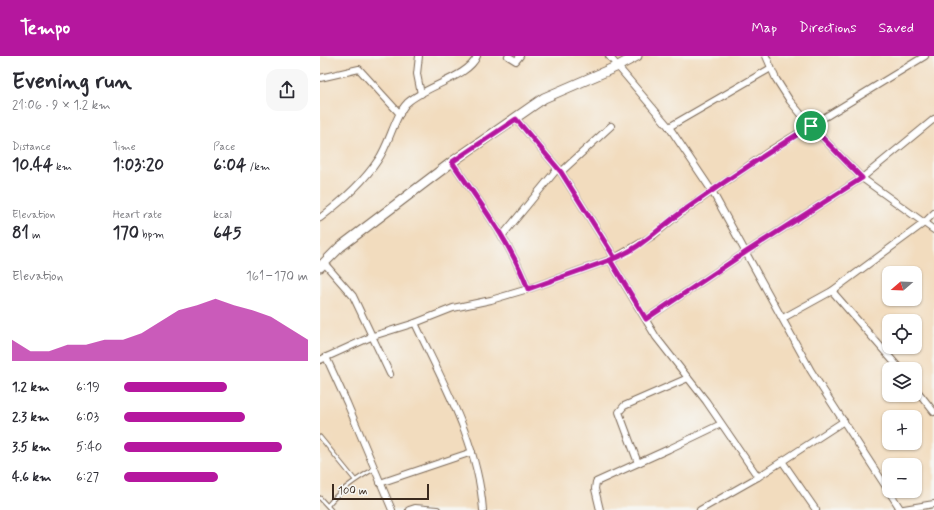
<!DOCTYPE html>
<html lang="en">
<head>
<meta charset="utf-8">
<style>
	:root { --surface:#fff; --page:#f7f7f7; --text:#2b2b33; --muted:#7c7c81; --accent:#b5179e }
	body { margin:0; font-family:Mynerve,sans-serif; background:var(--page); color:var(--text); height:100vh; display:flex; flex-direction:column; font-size:15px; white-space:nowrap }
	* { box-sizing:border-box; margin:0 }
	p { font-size:13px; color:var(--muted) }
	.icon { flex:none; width:22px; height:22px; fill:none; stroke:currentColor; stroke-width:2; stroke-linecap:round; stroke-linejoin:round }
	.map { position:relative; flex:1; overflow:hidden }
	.drawer { display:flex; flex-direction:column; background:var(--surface); width:320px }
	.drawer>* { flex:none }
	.needle { width:26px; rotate:251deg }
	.tools { position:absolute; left:562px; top:210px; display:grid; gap:8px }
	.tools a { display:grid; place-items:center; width:40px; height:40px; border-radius:8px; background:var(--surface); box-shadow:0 1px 3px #0004; font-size:20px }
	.scale { position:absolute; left:12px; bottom:10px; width:97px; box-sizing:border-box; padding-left:4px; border:2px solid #3b2a1e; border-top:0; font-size:11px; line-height:14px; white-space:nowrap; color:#3b2a1e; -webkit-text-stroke:3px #f6f6f2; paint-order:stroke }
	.pin { position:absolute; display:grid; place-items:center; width:34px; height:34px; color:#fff; margin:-17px; border:2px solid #fff; border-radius:50%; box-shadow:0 1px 4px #0007 }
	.round { display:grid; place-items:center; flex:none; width:42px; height:42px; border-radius:12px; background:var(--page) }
	.headline { display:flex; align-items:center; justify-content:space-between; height:68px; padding:0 12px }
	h1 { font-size:22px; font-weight:700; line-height:30px }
	.metrics { display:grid; grid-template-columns:repeat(3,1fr); gap:6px; height:68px; padding:4px 12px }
	.metrics div { display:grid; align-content:center }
	.metrics b { font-size:17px; font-weight:700 }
	.metrics small { font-size:11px; font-weight:400 }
	.metrics p { font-size:11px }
	.chart { height:112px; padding:8px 12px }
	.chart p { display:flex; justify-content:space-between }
	.chart svg { width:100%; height:72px; margin-top:4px; fill:var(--accent); opacity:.7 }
	ul { padding:0 12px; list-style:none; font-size:13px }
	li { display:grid; grid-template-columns:64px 48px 1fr; align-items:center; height:30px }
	li i { height:10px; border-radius:5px; background:var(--accent) }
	header { display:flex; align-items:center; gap:24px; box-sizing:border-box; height:56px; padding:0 20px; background:var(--accent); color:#fff }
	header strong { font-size:19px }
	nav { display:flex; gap:22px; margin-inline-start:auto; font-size:14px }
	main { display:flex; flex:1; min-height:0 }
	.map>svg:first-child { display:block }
</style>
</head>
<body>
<header>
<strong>Tempo</strong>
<nav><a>Map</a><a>Directions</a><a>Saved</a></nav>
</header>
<main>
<section class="drawer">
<div class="headline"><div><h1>Evening run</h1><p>21:06 · 9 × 1.2 km</p></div><a class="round"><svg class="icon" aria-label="share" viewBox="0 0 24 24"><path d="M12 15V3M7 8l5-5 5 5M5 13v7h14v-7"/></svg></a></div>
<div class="metrics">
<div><p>Distance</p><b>10.44<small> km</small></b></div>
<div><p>Time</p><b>1:03:20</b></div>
<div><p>Pace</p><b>6:04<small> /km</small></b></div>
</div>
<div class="metrics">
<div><p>Elevation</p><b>81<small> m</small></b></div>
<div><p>Heart rate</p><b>170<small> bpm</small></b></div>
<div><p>kcal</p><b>645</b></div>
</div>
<div class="chart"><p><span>Elevation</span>161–170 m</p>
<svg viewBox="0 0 160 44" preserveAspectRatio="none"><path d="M0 44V31L10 38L20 38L30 34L40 34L50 31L60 31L70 27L80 20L90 13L100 10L110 6L120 10L130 13L140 17L150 24L160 31V44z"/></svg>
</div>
<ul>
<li><b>1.2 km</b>6:19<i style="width:56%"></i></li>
<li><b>2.3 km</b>6:03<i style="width:66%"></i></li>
<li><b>3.5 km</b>5:40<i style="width:86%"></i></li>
<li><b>4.6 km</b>6:27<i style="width:51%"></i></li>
</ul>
</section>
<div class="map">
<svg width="614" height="454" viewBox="0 0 614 454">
	<rect width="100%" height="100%" fill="#f6f6f2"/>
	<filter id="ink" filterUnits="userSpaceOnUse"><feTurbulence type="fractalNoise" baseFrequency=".025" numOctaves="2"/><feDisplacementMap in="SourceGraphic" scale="8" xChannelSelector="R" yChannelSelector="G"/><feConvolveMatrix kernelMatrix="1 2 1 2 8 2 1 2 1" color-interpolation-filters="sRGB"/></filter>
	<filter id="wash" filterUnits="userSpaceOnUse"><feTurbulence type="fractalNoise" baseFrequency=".012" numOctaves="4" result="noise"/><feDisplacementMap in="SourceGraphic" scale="16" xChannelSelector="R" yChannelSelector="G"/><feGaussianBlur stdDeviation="0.9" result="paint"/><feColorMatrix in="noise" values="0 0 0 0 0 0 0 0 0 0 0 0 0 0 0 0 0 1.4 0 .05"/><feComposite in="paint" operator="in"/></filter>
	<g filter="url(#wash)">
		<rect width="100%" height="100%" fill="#f2dcbe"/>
	</g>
	<g filter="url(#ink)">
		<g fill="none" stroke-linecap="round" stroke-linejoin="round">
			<defs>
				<g id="lane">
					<path d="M0,381L35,424"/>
					<path d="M0,442L11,454"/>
					<path d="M8,449C21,433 36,423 54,413"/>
				</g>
				<g id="street">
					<path d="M99,0L97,18L101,38"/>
					<path d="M188,0L196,5L200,0"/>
					<path d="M289,0L349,71L392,135L491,315L581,454"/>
					<path d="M446,0L456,23L470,45L491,70L542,122L614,174"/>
					<path d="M0,22L39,13L80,58"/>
					<path d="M196,63L241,116L295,202"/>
					<path d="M349,71L451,12"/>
					<path d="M132,106C160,147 191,187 208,233"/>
					<path d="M241,116L291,70"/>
					<path d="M0,162C21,146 43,127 58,104C69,89 75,59 87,47C105,30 149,21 157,0"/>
					<path d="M182,180L238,112"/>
					<path d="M290,204L336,281L386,345L438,421"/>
					<path d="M4,207L33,240L70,318"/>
					<path d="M512,235L580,313"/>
					<path d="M463,262L512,235L604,167L614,157"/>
					<path d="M326,263L426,196L542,122L614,63"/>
					<path d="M95,267C123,327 158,386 163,454"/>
					<path d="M6,301L27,347L72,454"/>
					<path d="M0,304L53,280L95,267L133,252L171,244L208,233L295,202L334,179L358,159L451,94L605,0"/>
					<path d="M595,332L614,356"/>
					<path d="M462,405L496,454"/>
					<path d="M318,407L299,356L304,350L368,322"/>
					<path d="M60,427L152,396"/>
					<path d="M89,454L95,452L117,454"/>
					<path d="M280,454L275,433L276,426L349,393L401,368"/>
					<path d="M380,454L438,421L524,365"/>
					<path d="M578,454L614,448"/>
				</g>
				<path id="secondary" d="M0,211L20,191L132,106L224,42L298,10L317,0"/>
			</defs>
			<use href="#lane" stroke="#7b6856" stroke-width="5"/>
			<use href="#street" stroke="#7b6856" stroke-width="8"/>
			<use href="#secondary" stroke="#7b6856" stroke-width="11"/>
			<use href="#lane" stroke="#fff" stroke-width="3"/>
			<use href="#street" stroke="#fff" stroke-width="6"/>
			<use href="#secondary" stroke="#fff" stroke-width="9"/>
		</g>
	</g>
	<g fill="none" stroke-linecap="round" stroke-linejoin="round" filter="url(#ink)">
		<defs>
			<path id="route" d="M491,70C447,97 405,125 363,155C339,172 319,194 290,204L208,233C191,187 160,147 132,106L196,63L241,116L295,202L290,204L326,263L426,196L542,122L491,70"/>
		</defs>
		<use href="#route" stroke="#fff" stroke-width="8"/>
		<use href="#route" stroke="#b5179e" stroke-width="5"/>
	</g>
</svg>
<div class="tools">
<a><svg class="needle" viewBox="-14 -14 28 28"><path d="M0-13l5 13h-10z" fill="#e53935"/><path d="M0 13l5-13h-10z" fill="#7c7c81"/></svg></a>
<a><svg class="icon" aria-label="locate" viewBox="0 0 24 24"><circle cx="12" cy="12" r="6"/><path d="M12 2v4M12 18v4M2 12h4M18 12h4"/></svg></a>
<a><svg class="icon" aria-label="layers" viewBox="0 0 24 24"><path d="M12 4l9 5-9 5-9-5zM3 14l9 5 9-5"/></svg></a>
<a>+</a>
<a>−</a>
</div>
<div class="scale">100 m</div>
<div class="pin" style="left:491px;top:70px;background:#1e9e55"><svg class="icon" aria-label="arrive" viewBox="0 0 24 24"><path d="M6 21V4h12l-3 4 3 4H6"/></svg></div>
</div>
</main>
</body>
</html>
